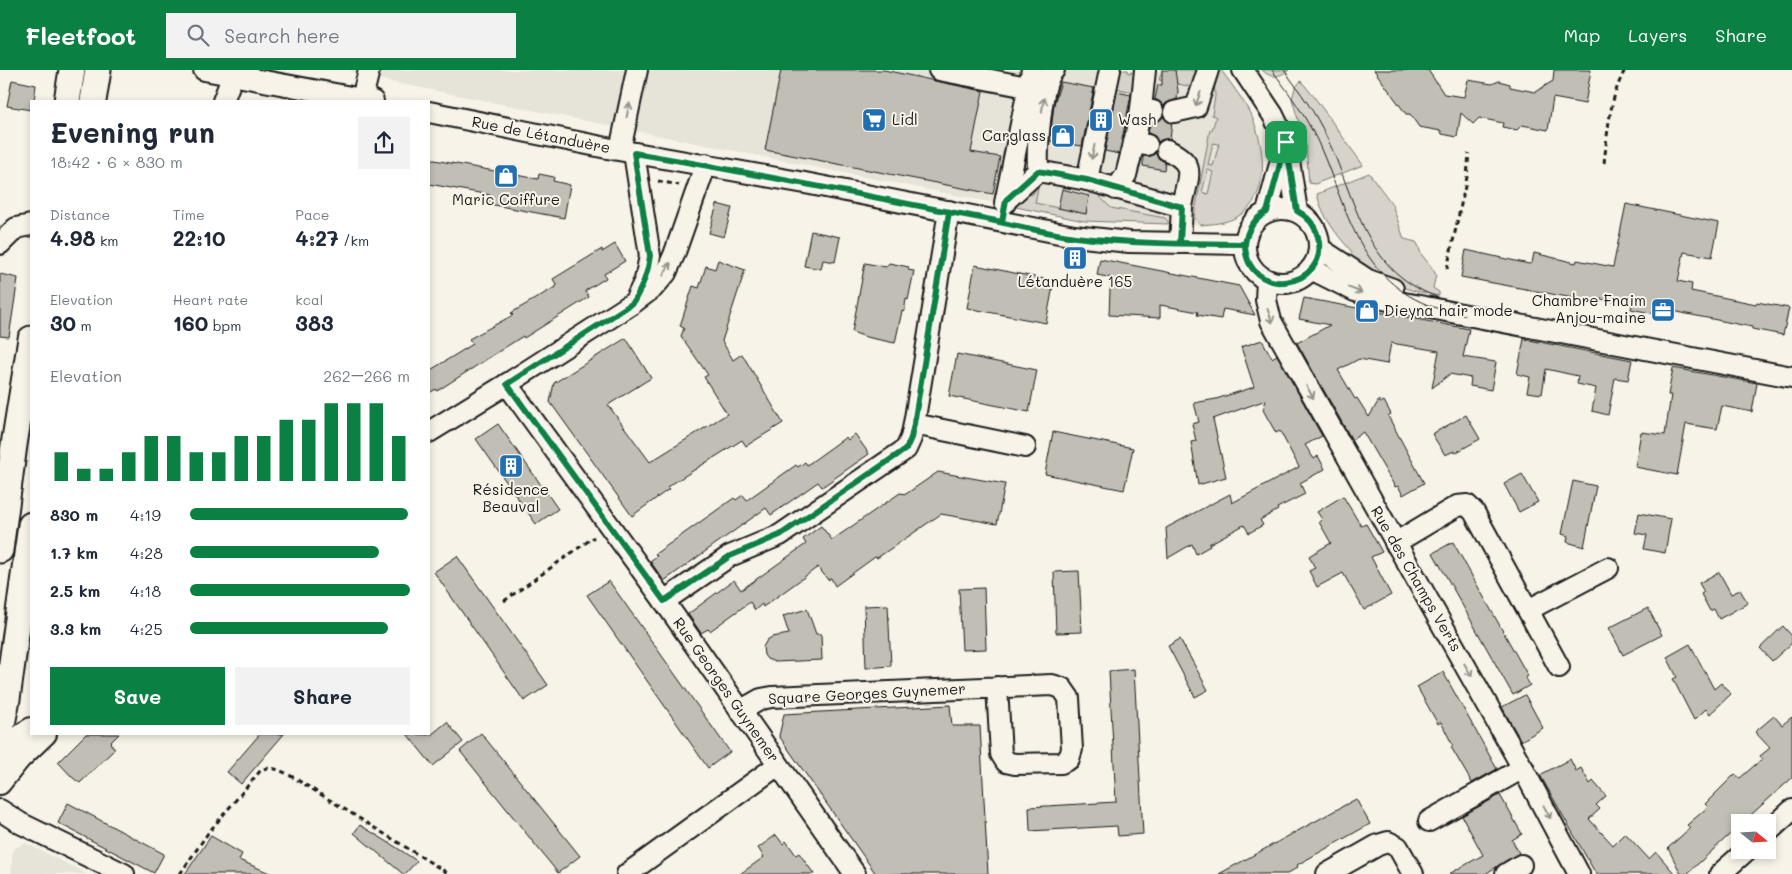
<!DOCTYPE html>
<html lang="en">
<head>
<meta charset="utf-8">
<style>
	:root { --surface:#fff; --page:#f2f2f3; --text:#1f2937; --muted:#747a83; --accent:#0b8043 }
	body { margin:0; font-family:Mali,sans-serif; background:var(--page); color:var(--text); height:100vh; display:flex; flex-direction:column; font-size:19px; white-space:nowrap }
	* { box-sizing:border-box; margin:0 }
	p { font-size:16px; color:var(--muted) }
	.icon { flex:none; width:28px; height:28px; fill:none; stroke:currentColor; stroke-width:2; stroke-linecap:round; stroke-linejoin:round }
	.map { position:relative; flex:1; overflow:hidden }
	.side { position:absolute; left:30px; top:30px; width:400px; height:635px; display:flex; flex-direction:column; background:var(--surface); border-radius:0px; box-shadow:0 2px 8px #0003 }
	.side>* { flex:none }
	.needle { width:32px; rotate:108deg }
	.buttons { position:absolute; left:1731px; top:744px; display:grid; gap:10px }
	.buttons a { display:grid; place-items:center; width:45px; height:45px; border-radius:0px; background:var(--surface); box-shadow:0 2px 8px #0003; font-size:25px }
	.pin { position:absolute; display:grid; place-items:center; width:42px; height:42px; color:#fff; margin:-21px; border-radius:10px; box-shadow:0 2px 8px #0006 }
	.round { display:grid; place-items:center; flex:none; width:52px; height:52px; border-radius:0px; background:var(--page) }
	.summary { display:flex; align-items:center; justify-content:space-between; height:85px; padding:0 20px }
	h1 { font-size:28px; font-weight:700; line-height:38px }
	.stats { display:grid; grid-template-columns:repeat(3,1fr); gap:8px; height:85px; padding:5px 20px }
	.stats div { display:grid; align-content:center }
	.stats b { font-size:21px; font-weight:700 }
	.stats small { font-size:14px; font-weight:400 }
	.stats p { font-size:14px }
	.chart { height:140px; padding:10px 20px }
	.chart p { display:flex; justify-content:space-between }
	.chart svg { width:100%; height:90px; margin-top:5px; stroke:var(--accent); stroke-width:6 }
	.cta { display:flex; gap:10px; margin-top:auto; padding:10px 20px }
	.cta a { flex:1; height:58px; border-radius:0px; background:var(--accent); color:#fff; font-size:20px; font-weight:700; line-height:58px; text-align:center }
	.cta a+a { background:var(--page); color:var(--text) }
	ul { padding:0 20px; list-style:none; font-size:16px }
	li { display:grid; grid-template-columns:80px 60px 1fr; align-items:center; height:38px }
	li i { height:12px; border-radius:6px; background:var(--accent) }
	header { display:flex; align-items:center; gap:30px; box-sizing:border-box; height:70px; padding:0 25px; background:var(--accent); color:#fff }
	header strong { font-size:24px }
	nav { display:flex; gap:28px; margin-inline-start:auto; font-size:18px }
	.search { width:350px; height:45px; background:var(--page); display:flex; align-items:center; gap:12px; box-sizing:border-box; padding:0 18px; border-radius:0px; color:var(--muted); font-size:19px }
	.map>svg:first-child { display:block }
</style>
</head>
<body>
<header>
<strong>Fleetfoot</strong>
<div class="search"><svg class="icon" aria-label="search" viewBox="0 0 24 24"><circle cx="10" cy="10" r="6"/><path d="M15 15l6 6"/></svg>Search here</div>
<nav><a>Map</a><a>Layers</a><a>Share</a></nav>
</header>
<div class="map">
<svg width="1792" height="804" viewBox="0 0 1792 804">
	<rect width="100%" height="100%" fill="#f7f3e8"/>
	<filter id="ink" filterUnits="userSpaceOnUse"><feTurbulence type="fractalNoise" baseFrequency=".02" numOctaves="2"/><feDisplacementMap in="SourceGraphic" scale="10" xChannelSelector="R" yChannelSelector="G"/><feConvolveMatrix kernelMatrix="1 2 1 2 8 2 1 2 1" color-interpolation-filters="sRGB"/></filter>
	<g filter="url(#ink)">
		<g fill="#e6e3d9">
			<path d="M350,0H1221L1243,31L1252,47L1261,83L1262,108L1258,122L1246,140L1239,146L1221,153L1200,155L1084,151L357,5Z"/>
			<path d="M26,773L87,804H11L13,779Z"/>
		</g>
		<g fill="#d7d3cb" stroke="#7a7874" fill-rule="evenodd">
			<path d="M1118,0H1128V3L1136,2L1134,22L1114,18Z"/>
			<path d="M1175,0H1196L1192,17L1159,10L1162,1H1175Z"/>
			<path d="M1214,0H1221C1232,15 1243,29 1251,45C1265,74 1272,128 1237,147C1226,153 1213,154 1200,155L1194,147L1210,60H1212L1216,47L1212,45L1215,26ZM1213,73L1219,74L1213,96L1208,95ZM1208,100L1213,102L1208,124L1202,122Z"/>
			<path d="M1262,0H1289C1279,7 1271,9 1262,0Z"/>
			<path d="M1301,11L1315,28L1363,95L1315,114L1309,113L1306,76L1292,29L1295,18Z"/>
			<path d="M1369,103L1392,134L1404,169L1416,172L1418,175L1421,184L1433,199L1436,205L1433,218L1439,222V226L1411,220L1387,212L1349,187L1352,182C1337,165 1322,147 1317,124Z"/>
			<path d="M1037,116L1038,118L1035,133L1086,144L1090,120L1092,119L1111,138L1165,148L1168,151V154L1084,151L1016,137L1018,129L1025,125L1033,124Z"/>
		</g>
		<g fill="#c0beb5" stroke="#1c1c1c">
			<path d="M781,0H884L983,21L971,82L1000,87L993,124L765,80Z"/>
			<path d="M1162,0H1175L1178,21L1177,29L1166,33L1164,36L1160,32L1155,29L1158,15H1162Z"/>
			<path d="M1374,0H1428L1444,24L1464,27L1468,10L1492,14L1499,11L1510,14V17L1535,22L1553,11L1554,0H1591L1585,34L1553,28L1548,60L1522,55L1517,60L1502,57L1503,53L1479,48L1473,54L1461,43L1457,67L1442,64L1441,61L1419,57L1410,44H1406Z"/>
			<path d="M12,10L36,15L34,31H31V40L7,36Z"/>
			<path d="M1061,12L1094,18L1082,76L1050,71L1054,34Z"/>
			<path d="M1117,22L1131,25L1119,84L1105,81Z"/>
			<path d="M1163,46L1166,50L1172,53L1170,69L1161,70L1158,72L1155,66L1148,63L1150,53L1158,52Z"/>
			<path d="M1156,83L1157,87L1165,92L1164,100L1143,96V86H1151Z"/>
			<path d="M429,89L538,109L539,104L554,107L553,111L570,115L564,148L489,134L490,125L429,114Z"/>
			<path d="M1062,119L1089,126L1086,144L1058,138Z"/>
			<path d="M717,134L732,138L724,167L709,163Z"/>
			<path d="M1626,134L1719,153L1712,187L1684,182L1678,211L1692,214L1691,221L1756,234L1757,232L1789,238L1783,265L1752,259V257L1687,244L1673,241L1671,247L1631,239L1632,235L1601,229L1600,233L1461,207L1466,180L1529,194L1532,193L1534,183L1576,193L1577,190L1613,197Z"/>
			<path d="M811,161L840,167L835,192L823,190L821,199L804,196Z"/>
			<path d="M615,174L625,191L604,204L606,208L585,221L589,227L524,268L523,266L437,321L436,319L429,323V301L473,274L469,269L513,245L511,243L557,216L553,209L602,179V182Z"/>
			<path d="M1100,189L1239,216L1255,245L1223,239L1221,249L1197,245L1198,242L1160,235V248L1109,245L1110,220L1112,208L1097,205Z"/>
			<path d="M718,190L745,200L722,271L733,290L742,284L783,353L746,376L742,370L667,417L669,419L632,446L550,332L554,313L626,268L651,308L608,335L650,392L727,344L704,307L708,305L681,266L684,258L680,256L693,216L699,218L706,196L715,199Z"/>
			<path d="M865,193L886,197L889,193L909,197L908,200L914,201L908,230L906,229L904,242L902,241L895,273L866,267L852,262Z"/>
			<path d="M975,195L1054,211L1046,253L967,238Z"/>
			<path d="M0,204L18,208L9,267L0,266Z"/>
			<path d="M1304,228L1469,259L1463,287L1496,292L1491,320L1470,316L1471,308L1450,304L1432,318L1439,281L1391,273L1387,294L1359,289L1338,300L1355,329L1357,328L1369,347L1379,330L1380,333L1384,331L1391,344L1388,346L1424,413L1403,425L1398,416L1395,417L1363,362L1352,370L1297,273L1330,255L1299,249Z"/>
			<path d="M1524,269L1632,290L1628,310L1615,308L1608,345L1592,341L1596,318L1577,314L1578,306L1546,299L1542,324L1527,322L1530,307L1517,304Z"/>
			<path d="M1262,270L1272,288L1277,285L1322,366L1305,375L1314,389L1318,386L1325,399L1300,413L1305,424L1277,438L1278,440L1260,450L1263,455L1249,463L1244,455L1209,474L1210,476L1196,484L1192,474L1168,488L1166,458L1230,424L1232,433L1299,397L1280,361L1276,363L1263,340L1266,330L1213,349L1226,407L1198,415L1191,372L1196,371L1192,354L1199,352L1194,333L1216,329L1254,317L1241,277Z"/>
			<path d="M957,284L1037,300L1029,342L949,326Z"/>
			<path d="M1673,298L1757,313L1752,342L1722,336L1717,359L1686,354L1677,405L1635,397L1641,362L1665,365L1671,325H1668Z"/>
			<path d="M1466,345L1480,369L1455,383L1454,381L1445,385L1432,364Z"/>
			<path d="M498,354L558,439L536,454L476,369Z"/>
			<path d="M1053,362L1133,378L1124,420L1045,404Z"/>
			<path d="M855,364L869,384L822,417L818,412L771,445L766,438L664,511L650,491L657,486L655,484L734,428L736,430L743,425L747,430L796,395L798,397L805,392L807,395L846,367L848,370Z"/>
			<path d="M938,402L1005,414L997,454L941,444L877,488L875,487L835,516L831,508L828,510L818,497L763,537L762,534L755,540L750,532L710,561L708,559L701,563L688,544L734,510L741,520L806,474L803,469L821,456L832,470L900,423L906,424Z"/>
			<path d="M1522,404L1538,432L1519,442L1504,414Z"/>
			<path d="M1573,411L1596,416L1584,477L1567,472L1568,466L1562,464Z"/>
			<path d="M1343,426L1361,456L1366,454L1382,482L1371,487L1391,525L1364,540L1343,503L1317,517L1309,501L1315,498L1309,486L1331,473L1319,452L1322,449L1317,442Z"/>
			<path d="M1639,443L1671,449L1665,483L1644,479L1647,465L1635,463Z"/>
			<path d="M1453,472L1528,606L1525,607L1530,615L1513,625L1433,483Z"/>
			<path d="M457,486L548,615L524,631L434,502Z"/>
			<path d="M1079,501L1082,562L1056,563L1054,502Z"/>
			<path d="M1719,502L1731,524L1740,520L1748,533L1719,549L1714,539L1710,541L1701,524L1704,522L1699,513Z"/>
			<path d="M609,511L730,682L708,698L587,525Z"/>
			<path d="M984,518L986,579L962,580L959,519Z"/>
			<path d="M888,535L891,596L866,598L864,536Z"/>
			<path d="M1648,538L1662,565L1623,585L1609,558Z"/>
			<path d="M807,539L816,564H821L822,590L775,592L767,589L764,585L763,577L767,570L772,567L789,564L783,546Z"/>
			<path d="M1783,556L1792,566V573L1772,591L1760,578Z"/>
			<path d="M1180,569L1208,620L1195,627L1168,576Z"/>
			<path d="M1690,574L1714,619L1721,613L1731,624L1710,644L1706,639L1694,650L1673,609L1677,607L1667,587Z"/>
			<path d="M1134,599L1143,764L1118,766L1117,756L1030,761L1029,737L1116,732L1109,601Z"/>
			<path d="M1443,602L1497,699L1472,713L1451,677L1453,676L1441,652L1438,654L1417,617Z"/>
			<path d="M1525,625L1543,658L1521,671L1502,637Z"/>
			<path d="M950,635L952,656H980L988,804H876L779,666L784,644Z"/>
			<path d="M1774,646L1782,655L1792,647V708L1743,752H1740V755L1687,804H1681L1668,778L1690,758L1687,755L1708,737L1705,734L1735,704L1740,708L1762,689L1760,686L1770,678L1755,662Z"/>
			<path d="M447,652L463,672L433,696L407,664L431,665Z"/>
			<path d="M481,663L580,786L558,803L460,681Z"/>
			<path d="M86,664H119L110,673L115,679L80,713L73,708L58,692Z"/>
			<path d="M260,664H284L241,714L227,702Z"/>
			<path d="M1570,689L1576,701L1581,698L1590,714L1593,711L1606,726L1596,735L1600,739L1589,749L1613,775L1625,763L1649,789L1656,782L1675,804H1596L1540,705Z"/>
			<path d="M1500,725L1522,764L1512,770L1519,783L1485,804H1449L1483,785L1462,746Z"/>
			<path d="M1356,729L1370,754L1297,795L1298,797L1287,804H1219Z"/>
			<path d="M68,733L164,784L154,803L58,753Z"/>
			<path d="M360,755L391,774L417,791L405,804H403L354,763Z"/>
			<path d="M776,765L783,774L786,771L796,785L799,783L814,804H740L764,787L758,778Z"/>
			<path d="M211,766L242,784L239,790L272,804H185Z"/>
		</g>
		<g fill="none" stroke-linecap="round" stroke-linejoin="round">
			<defs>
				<g id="minor">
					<path d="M204,0L373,31"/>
					<path d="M939,0L1027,17"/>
					<path d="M1243,0L1273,45L1286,72L1297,141"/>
					<path d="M362,29L369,0"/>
					<path d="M223,31L233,5"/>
					<path d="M1141,39L1145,0"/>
					<path d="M429,42L607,78L805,113L1074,166L1129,172L1245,174"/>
					<path d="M1174,42L1196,37L1208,0"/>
					<path d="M1134,73L1141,39L1153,41"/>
					<path d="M620,80L637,0"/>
					<path d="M1167,80C1200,95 1186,108 1182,137"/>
					<path d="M634,83L650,186L645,210L637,227"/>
					<path d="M1038,101C1037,81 1040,13 1054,0"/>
					<path d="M1087,110L1110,0"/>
					<path d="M1116,119L1126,105L1134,73L1147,75"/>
					<path d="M1006,130L1038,101L1087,110L1182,137L1180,173"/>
					<path d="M1005,133L1032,0"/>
					<circle cx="1282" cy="176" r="37"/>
					<path d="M1267,142L1284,79"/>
					<path d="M0,174L16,158L31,155"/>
					<path d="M1319,178L1368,210L1393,219"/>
					<path d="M1311,199L1355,221L1383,229L1792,307"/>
					<path d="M1267,210L1266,230L1271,251L1521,695L1579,804"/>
					<path d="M507,314L664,531L855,804"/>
					<path d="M914,354L1025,377"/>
					<path d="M429,362L507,314L633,233L653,218L666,203L674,185L706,94"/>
					<path d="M1395,473L1457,436L1467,435L1474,442L1559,597"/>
					<path d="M664,531L730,486L780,465L906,379L911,368L914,354L949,141"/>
					<path d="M1528,540L1608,498"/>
					<path d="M740,641L761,629L772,627L1052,615L1062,618L1069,628L1072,679L1069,689L1061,693L1015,694L1006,692L1001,684L997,617"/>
					<path d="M0,702C9,681 11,669 31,658"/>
					<path d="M0,714L20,689L46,664"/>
					<path d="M0,740L20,753L124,804"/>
					<path d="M1429,751L1523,698"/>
					<path d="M1768,762L1792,740"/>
					<path d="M627,804L778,695"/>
					<path d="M1327,804L1378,775L1388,772L1398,777L1413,804"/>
					<path d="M1506,804L1521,795"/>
					<path d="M1720,804L1747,780"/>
				</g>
				<g id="major">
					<path d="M67,31L72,0"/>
					<path d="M93,31L98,0"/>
					<path d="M0,480L14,375L31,269"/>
					<path d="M0,664L7,629L31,455"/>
				</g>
			</defs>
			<use href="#minor" stroke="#1c1c1c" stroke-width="24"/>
			<use href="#major" stroke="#1c1c1c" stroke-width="29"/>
			<g stroke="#1c1c1c" stroke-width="3" stroke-dasharray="5 4" stroke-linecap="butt">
				<path d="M1604,93C1608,61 1609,29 1625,0"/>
				<path d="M658,111L679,115"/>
				<path d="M1447,199L1467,107L1469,83"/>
				<path d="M1287,223L1294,211"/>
				<path d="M504,531L594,467"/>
				<path d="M180,804L208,763L261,700C274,693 292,707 304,714L449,804"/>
			</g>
			<use href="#minor" stroke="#f7f3e8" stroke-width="20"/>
			<use href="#major" stroke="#f7f3e8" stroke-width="25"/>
			<g stroke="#1c1c1c" stroke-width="1">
				<path d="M1272,0C1289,23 1305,45 1317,70C1346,133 1356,206 1428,235C1440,240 1453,242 1465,245"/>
				<path d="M1284,0C1300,22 1316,43 1327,68C1360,138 1364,208 1452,232"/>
			</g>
		</g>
		<defs><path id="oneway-shaft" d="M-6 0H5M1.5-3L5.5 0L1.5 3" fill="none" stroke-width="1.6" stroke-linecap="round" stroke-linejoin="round" transform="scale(1.25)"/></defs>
		<g stroke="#94928c">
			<use href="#oneway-shaft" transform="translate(1198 29) rotate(110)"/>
			<use href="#oneway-shaft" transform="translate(1043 35) rotate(-80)"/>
			<use href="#oneway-shaft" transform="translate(628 40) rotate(-79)"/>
			<use href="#oneway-shaft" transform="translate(1093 82) rotate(102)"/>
			<use href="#oneway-shaft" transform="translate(667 199) rotate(-61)"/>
			<use href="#oneway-shaft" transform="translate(1355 220) rotate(21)"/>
			<use href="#oneway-shaft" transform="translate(1270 246) rotate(70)"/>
			<use href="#oneway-shaft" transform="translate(1310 322) rotate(61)"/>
			<use href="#oneway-shaft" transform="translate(1468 600) rotate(60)"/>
			<use href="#oneway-shaft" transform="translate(1547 742) rotate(62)"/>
		</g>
	</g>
	<g fill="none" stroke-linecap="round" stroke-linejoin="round" filter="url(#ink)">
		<defs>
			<path id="route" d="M1286,72L1267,142C1254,149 1247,159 1245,174C1189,174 1132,174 1075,167C1037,162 999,151 961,144C852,123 743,101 634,83L650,186C648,204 642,217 633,233L507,314L664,531L730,486L780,465L906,379L911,368L914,354L949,142L1002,152L1006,130L1038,101L1087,110L1182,137L1180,173L1245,174C1246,232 1331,219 1318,167C1315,155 1307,146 1297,141L1286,72"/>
		</defs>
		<use href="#route" stroke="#fff" stroke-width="10"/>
		<use href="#route" stroke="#0b8043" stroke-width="6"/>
	</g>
	<defs>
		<symbol id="supermarket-square" viewBox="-11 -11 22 22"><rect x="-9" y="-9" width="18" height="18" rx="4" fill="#1f6fb2" stroke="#f7f3e8"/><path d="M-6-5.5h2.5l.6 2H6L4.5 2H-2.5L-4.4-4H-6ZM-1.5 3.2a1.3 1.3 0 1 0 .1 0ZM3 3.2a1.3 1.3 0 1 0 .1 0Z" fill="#fff"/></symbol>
		<symbol id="building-square" viewBox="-11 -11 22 22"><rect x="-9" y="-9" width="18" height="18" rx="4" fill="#1f6fb2" stroke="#f7f3e8"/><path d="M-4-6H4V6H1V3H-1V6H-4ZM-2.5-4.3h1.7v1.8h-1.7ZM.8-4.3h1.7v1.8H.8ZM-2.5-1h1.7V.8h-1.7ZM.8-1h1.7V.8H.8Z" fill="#fff"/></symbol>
		<symbol id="shop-square" viewBox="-11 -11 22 22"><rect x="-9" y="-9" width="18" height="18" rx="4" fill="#1f6fb2" stroke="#f7f3e8"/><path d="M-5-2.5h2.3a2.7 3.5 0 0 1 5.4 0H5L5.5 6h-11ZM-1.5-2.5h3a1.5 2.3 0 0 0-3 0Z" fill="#fff"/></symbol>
		<symbol id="office-square" viewBox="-11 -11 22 22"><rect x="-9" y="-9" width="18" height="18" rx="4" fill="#1f6fb2" stroke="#f7f3e8"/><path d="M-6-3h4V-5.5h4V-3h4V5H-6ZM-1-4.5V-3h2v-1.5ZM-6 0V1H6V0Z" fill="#fff"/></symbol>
	</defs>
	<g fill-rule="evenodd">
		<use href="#supermarket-square" x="860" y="36" width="28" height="28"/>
		<use href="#building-square" x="1087" y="36" width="28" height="28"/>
		<use href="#shop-square" x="1049" y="52" width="28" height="28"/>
		<use href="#shop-square" x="492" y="92" width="28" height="28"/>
		<use href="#building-square" x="1061" y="174" width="28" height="28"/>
		<use href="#office-square" x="1649" y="226" width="28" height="28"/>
		<use href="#shop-square" x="1353" y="227" width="28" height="28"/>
		<use href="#building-square" x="497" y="382" width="28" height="28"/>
	</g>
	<g text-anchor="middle" stroke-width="4" stroke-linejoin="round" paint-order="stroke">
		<g font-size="15" fill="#1c1c1c" stroke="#f7f3e8" text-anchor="start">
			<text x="892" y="55">Lidl</text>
			<text x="1118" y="55">Wash</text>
			<text x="1046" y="71" text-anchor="end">Carglass</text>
			<text x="506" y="135" text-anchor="middle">Maric Coiffure</text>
			<text x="1075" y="217" text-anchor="middle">Létanduère 165</text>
			<text x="1646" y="236" text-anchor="end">Chambre Fnaim<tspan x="1646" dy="17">Anjou-maine</tspan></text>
			<text x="1384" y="246">Dieyna hair mode</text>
			<text x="511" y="425" text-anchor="middle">Résidence<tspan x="511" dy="17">Beauval</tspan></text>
		</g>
		<g font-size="15" fill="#1c1c1c" stroke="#f7f3e8">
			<text transform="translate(541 65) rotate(11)" y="5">Rue de Létanduère</text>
			<text transform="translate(1416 509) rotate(60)" y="5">Rue des Champs Verts</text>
			<text transform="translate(726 620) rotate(55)" y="5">Rue Georges Guynemer</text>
			<text transform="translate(867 624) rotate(-3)" y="5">Square Georges Guynemer</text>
		</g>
	</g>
</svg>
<div class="buttons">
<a><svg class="needle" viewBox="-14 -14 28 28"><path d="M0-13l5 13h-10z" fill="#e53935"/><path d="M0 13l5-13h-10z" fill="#747a83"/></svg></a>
</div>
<div class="pin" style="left:1286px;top:72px;background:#1e9e55"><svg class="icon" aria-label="arrive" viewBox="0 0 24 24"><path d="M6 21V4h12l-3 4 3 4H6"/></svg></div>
<section class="side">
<div class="summary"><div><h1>Evening run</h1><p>18:42 · 6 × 830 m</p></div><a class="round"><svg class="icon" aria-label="share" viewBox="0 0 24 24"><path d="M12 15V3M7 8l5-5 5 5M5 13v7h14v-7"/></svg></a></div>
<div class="stats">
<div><p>Distance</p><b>4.98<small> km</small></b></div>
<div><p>Time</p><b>22:10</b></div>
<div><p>Pace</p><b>4:27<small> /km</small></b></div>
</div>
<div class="stats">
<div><p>Elevation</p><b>30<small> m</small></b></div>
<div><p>Heart rate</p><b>160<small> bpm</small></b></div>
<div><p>kcal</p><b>383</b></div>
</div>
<div class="chart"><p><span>Elevation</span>262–266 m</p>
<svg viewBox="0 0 160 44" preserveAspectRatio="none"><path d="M5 44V30M15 44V38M25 44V38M35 44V30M45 44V22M55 44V22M65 44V30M75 44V30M85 44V22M95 44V22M105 44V14M115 44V14M125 44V6M135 44V6M145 44V6M155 44V22"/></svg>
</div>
<ul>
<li><b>830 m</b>4:19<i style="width:99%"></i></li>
<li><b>1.7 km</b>4:28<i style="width:86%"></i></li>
<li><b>2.5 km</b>4:18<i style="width:100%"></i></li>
<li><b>3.3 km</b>4:25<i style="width:90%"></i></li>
</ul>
<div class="cta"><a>Save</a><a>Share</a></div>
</section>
</div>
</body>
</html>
